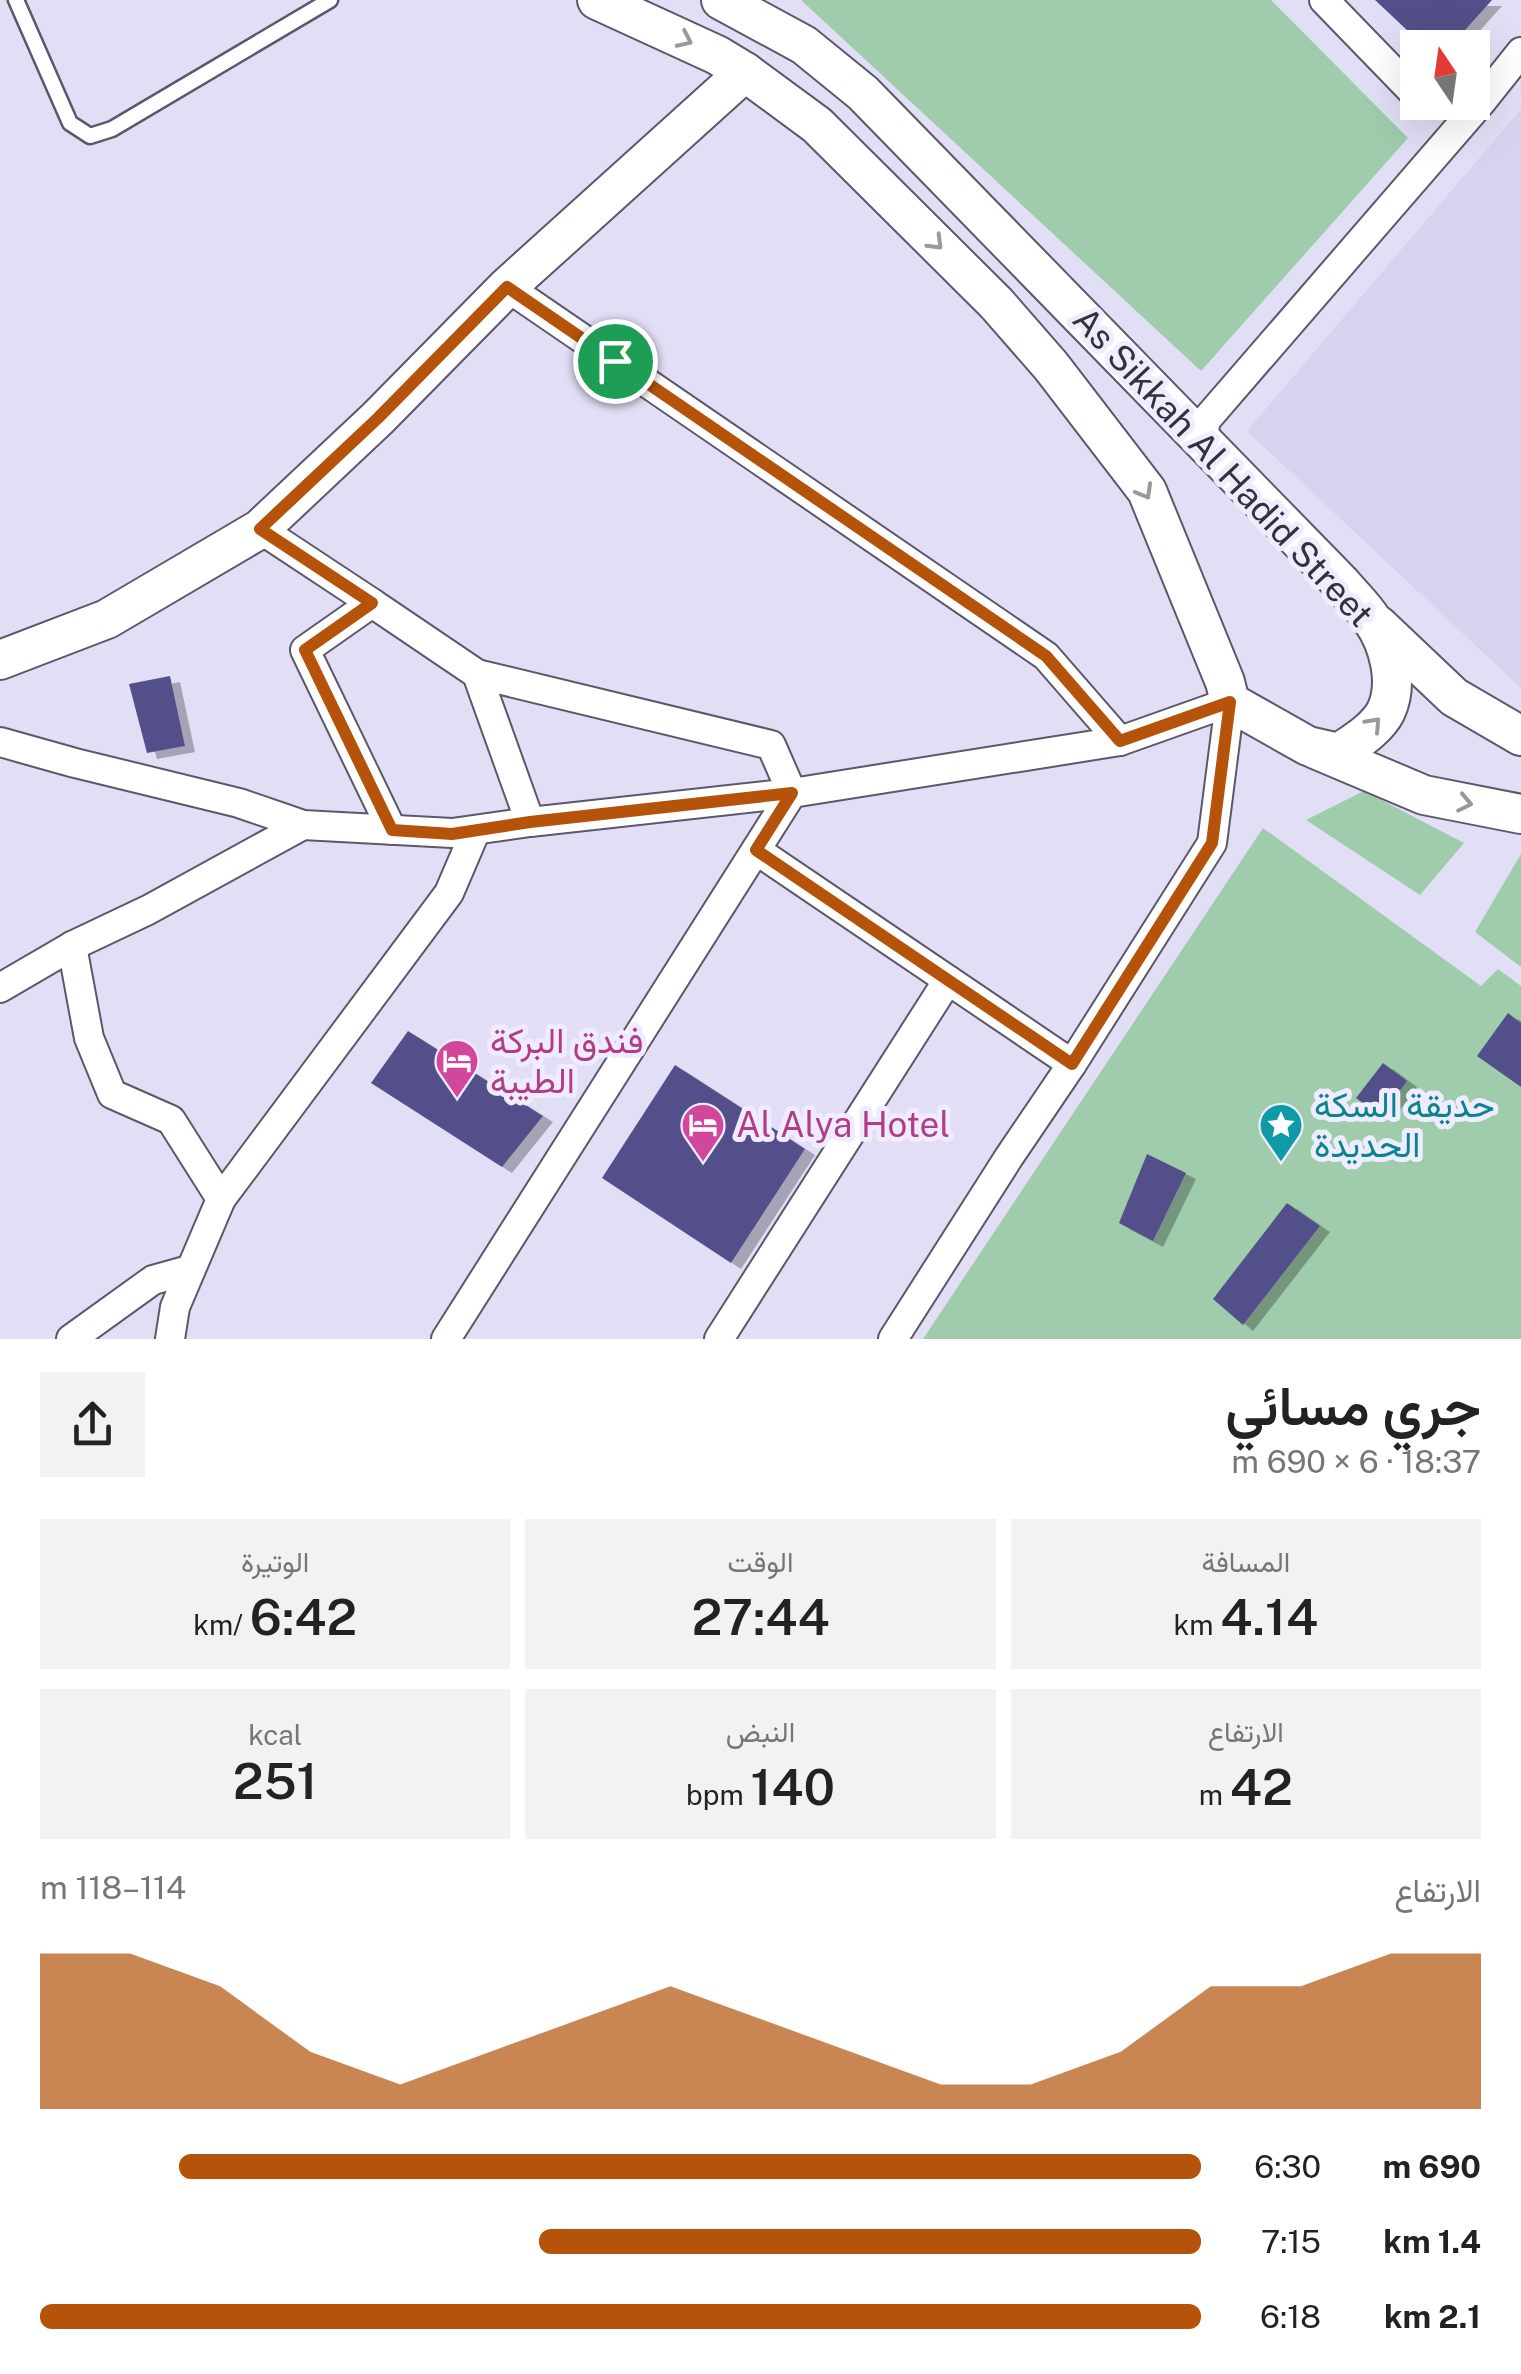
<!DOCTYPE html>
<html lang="ar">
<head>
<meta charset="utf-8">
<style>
	:root { --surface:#fff; --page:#f2f2f2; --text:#222; --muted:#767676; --accent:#b45309 }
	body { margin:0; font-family:"Public Sans",Vazirmatn,sans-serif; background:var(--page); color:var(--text); direction:rtl; height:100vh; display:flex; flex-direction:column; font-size:38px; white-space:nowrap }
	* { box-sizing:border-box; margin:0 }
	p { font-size:32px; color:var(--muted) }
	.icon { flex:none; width:55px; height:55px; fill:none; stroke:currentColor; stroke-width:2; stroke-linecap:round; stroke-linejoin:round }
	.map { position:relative; height:1339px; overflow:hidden; direction:ltr }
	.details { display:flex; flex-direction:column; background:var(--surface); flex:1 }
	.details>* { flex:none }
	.needle { width:65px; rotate:347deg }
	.tools { position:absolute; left:1400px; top:30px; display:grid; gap:20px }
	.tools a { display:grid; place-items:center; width:90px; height:90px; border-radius:0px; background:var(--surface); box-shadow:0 10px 40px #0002; font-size:50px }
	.pin { position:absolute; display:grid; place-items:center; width:85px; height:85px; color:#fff; margin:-42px; border:5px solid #fff; border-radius:50%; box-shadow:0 2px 10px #0007 }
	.round { display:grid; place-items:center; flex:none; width:105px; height:105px; border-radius:0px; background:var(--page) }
	.summary { display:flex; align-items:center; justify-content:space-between; height:170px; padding:0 40px }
	h1 { font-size:55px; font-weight:600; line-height:75px }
	.stats { display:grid; grid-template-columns:repeat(3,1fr); gap:15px; height:170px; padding:10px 40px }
	.stats div { display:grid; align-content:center; border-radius:0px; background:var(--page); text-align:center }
	.stats b { font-size:50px; font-weight:600 }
	.stats small { font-size:28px; font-weight:400 }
	.stats p { font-size:28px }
	.chart { height:280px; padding:20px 40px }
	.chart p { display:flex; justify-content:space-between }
	.chart svg { width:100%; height:180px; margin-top:10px; fill:var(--accent); opacity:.7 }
	ul { padding:0 40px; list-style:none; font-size:32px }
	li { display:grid; grid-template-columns:160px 120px 1fr; align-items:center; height:75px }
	li i { height:25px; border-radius:12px; background:var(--accent) }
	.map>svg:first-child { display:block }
</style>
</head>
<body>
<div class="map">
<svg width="1521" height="1339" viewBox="0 0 1521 1339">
	<defs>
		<filter id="shadow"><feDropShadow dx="10" dy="6" stdDeviation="0" flood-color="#0004"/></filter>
	</defs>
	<rect width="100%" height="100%" fill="#e2def5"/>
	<path fill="#d8d2f0" d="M1521,109V688L1247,431Z"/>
	<g fill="#9fccab">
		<path d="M801,0H1271L1408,138L1201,371Z"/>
		<path d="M1364,791L1464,843L1420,895L1306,820Z"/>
		<path d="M1263,828L1481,986L1498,969L1521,986V1339H923Z"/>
		<path d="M1521,854V967L1475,932Z"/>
	</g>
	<g fill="#534f8a" filter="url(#shadow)">
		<path d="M1375,0H1492L1449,48H1426Z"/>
		<path d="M170,676L185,746L147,753L129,684Z"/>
		<path d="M1508,1013L1521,1023V1087L1477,1056Z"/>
		<path d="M408,1031L543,1116L502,1167L371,1083Z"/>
		<path d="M1383,1063L1407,1081L1381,1116L1356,1098Z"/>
		<path d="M675,1065L805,1149L731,1263L602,1178Z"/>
		<path d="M1147,1154L1186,1173L1153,1241L1119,1223Z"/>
		<path d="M1287,1203L1320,1226L1243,1325L1213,1299Z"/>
	</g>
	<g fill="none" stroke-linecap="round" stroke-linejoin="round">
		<defs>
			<path id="lane" d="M16,0L70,123L90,136L112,129L330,0"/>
			<g id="street">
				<path d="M1324,0L1418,97"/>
				<path d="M507,287L1046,656L1120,741"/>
				<path d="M1202,440L1206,420L1482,101L1521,52"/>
				<path d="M260,529L372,603"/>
				<path d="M0,742L75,763L239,803L303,825L452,833L530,822L792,793L1120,741L1230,702L1212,843L1072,1064L1009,1157L893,1339"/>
				<path d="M392,830L305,650L372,603L477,674L530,822"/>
				<path d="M756,850L1072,1064"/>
				<path d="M72,946L89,1038L112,1094L171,1120L221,1199"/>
				<path d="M0,988L72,946L148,910L303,825"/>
				<path d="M71,1339L153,1280L189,1270"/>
				<path d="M170,1339L175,1307L221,1199L449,893L476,830"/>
				<path d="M446,1339L792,793L771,745L477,674"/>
				<path d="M719,1339L948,980"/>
			</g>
			<g id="secondary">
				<path d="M597,0L717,55L745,72L817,125L996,303L1051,366L1147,491L1225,682L1230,702L1308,746L1339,753C1355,742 1377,729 1386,711C1399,683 1389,644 1372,620C1364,607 1351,595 1341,583L863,93L804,45L721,0"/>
				<path d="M1378,625L1454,697L1521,736"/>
				<path d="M0,660L107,619L260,529L378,418L507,287L745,72"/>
				<path d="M1315,749L1424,795L1521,814"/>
			</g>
		</defs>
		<use href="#lane" stroke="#5c576b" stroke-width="19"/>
		<use href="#street" stroke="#5c576b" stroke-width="32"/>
		<use href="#secondary" stroke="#5c576b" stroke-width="42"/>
		<use href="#lane" stroke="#fff" stroke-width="14"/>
		<use href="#street" stroke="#fff" stroke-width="28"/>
		<use href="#secondary" stroke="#fff" stroke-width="38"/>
	</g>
	<defs><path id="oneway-chevron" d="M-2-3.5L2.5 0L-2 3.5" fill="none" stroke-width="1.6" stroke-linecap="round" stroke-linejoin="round" transform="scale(2.5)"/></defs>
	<g stroke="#99989d">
		<use href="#oneway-chevron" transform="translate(685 40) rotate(25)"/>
		<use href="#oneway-chevron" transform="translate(936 243) rotate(45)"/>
		<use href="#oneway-chevron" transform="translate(1145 492) rotate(60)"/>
		<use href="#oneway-chevron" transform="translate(1374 724) rotate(-47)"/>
		<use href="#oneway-chevron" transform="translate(1465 803) rotate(12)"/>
	</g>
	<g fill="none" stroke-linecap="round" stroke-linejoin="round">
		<defs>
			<path id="route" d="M507,287L1046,656L1120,741L1230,702L1212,843L1072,1064L756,850L792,793L530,822L452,834L392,830L305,650L372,603L260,529L378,418Z"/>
		</defs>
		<use href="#route" stroke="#fff" stroke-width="20"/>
		<use href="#route" stroke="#b45309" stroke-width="12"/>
	</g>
	<defs>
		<symbol id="hotel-pin" viewBox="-11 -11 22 30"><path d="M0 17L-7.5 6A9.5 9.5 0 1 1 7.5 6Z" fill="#d1479c" stroke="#efecff"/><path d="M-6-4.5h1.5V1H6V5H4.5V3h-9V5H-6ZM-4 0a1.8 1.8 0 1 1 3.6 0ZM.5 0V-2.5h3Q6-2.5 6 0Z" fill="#fff"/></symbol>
		<symbol id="sight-pin" viewBox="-11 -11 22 30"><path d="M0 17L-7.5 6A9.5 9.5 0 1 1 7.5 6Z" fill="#0f9aa8" stroke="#efecff"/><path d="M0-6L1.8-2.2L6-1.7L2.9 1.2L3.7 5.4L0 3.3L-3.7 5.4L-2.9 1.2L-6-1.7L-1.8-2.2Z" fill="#fff"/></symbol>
	</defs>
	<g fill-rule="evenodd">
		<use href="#hotel-pin" x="432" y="1036" width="50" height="68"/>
		<use href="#hotel-pin" x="678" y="1100" width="50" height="68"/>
		<use href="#sight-pin" x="1256" y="1100" width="50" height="68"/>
	</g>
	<g text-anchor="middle" stroke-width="10" stroke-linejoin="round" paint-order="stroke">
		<g font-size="35" fill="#33323b" stroke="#efecff">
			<text transform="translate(1223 467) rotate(47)" y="12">As Sikkah Al Hadid Street</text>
		</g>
		<g font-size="35" fill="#b23c85" stroke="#efecff" text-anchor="start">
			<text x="490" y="1053">فندق البركة<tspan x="490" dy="40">الطيبة</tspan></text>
			<text x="736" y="1137">Al Alya Hotel</text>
		</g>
		<g font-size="35" fill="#0d838f" stroke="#efecff" text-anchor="start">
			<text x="1314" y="1117">حديقة السكة<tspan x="1314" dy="40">الحديدة</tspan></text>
		</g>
	</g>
</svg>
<div class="tools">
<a><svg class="needle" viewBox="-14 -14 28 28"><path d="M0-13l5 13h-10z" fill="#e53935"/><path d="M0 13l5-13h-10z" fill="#767676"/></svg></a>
</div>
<div class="pin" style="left:615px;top:361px;background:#1e9e55"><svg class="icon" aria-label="arrive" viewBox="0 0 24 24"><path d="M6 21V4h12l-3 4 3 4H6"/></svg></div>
</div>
<section class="details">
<div class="summary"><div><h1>جري مسائي</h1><p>18:37 · 6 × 690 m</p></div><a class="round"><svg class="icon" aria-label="share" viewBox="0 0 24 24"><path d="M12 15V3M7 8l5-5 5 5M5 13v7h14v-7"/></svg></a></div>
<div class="stats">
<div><p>المسافة</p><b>4.14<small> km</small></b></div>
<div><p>الوقت</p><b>27:44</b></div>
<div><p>الوتيرة</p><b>6:42<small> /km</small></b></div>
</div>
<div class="stats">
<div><p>الارتفاع</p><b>42<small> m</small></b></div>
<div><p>النبض</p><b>140<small> bpm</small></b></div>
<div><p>kcal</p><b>251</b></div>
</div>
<div class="chart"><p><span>الارتفاع</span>114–118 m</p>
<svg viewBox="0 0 160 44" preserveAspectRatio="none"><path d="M0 44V6L10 6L20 14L30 30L40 38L50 30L60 22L70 14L80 22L90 30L100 38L110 38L120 30L130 14L140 14L150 6L160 6V44z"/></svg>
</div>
<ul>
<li><b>690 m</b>6:30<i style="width:88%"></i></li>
<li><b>1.4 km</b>7:15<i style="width:57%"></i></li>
<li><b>2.1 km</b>6:18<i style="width:100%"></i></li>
</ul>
</section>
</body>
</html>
